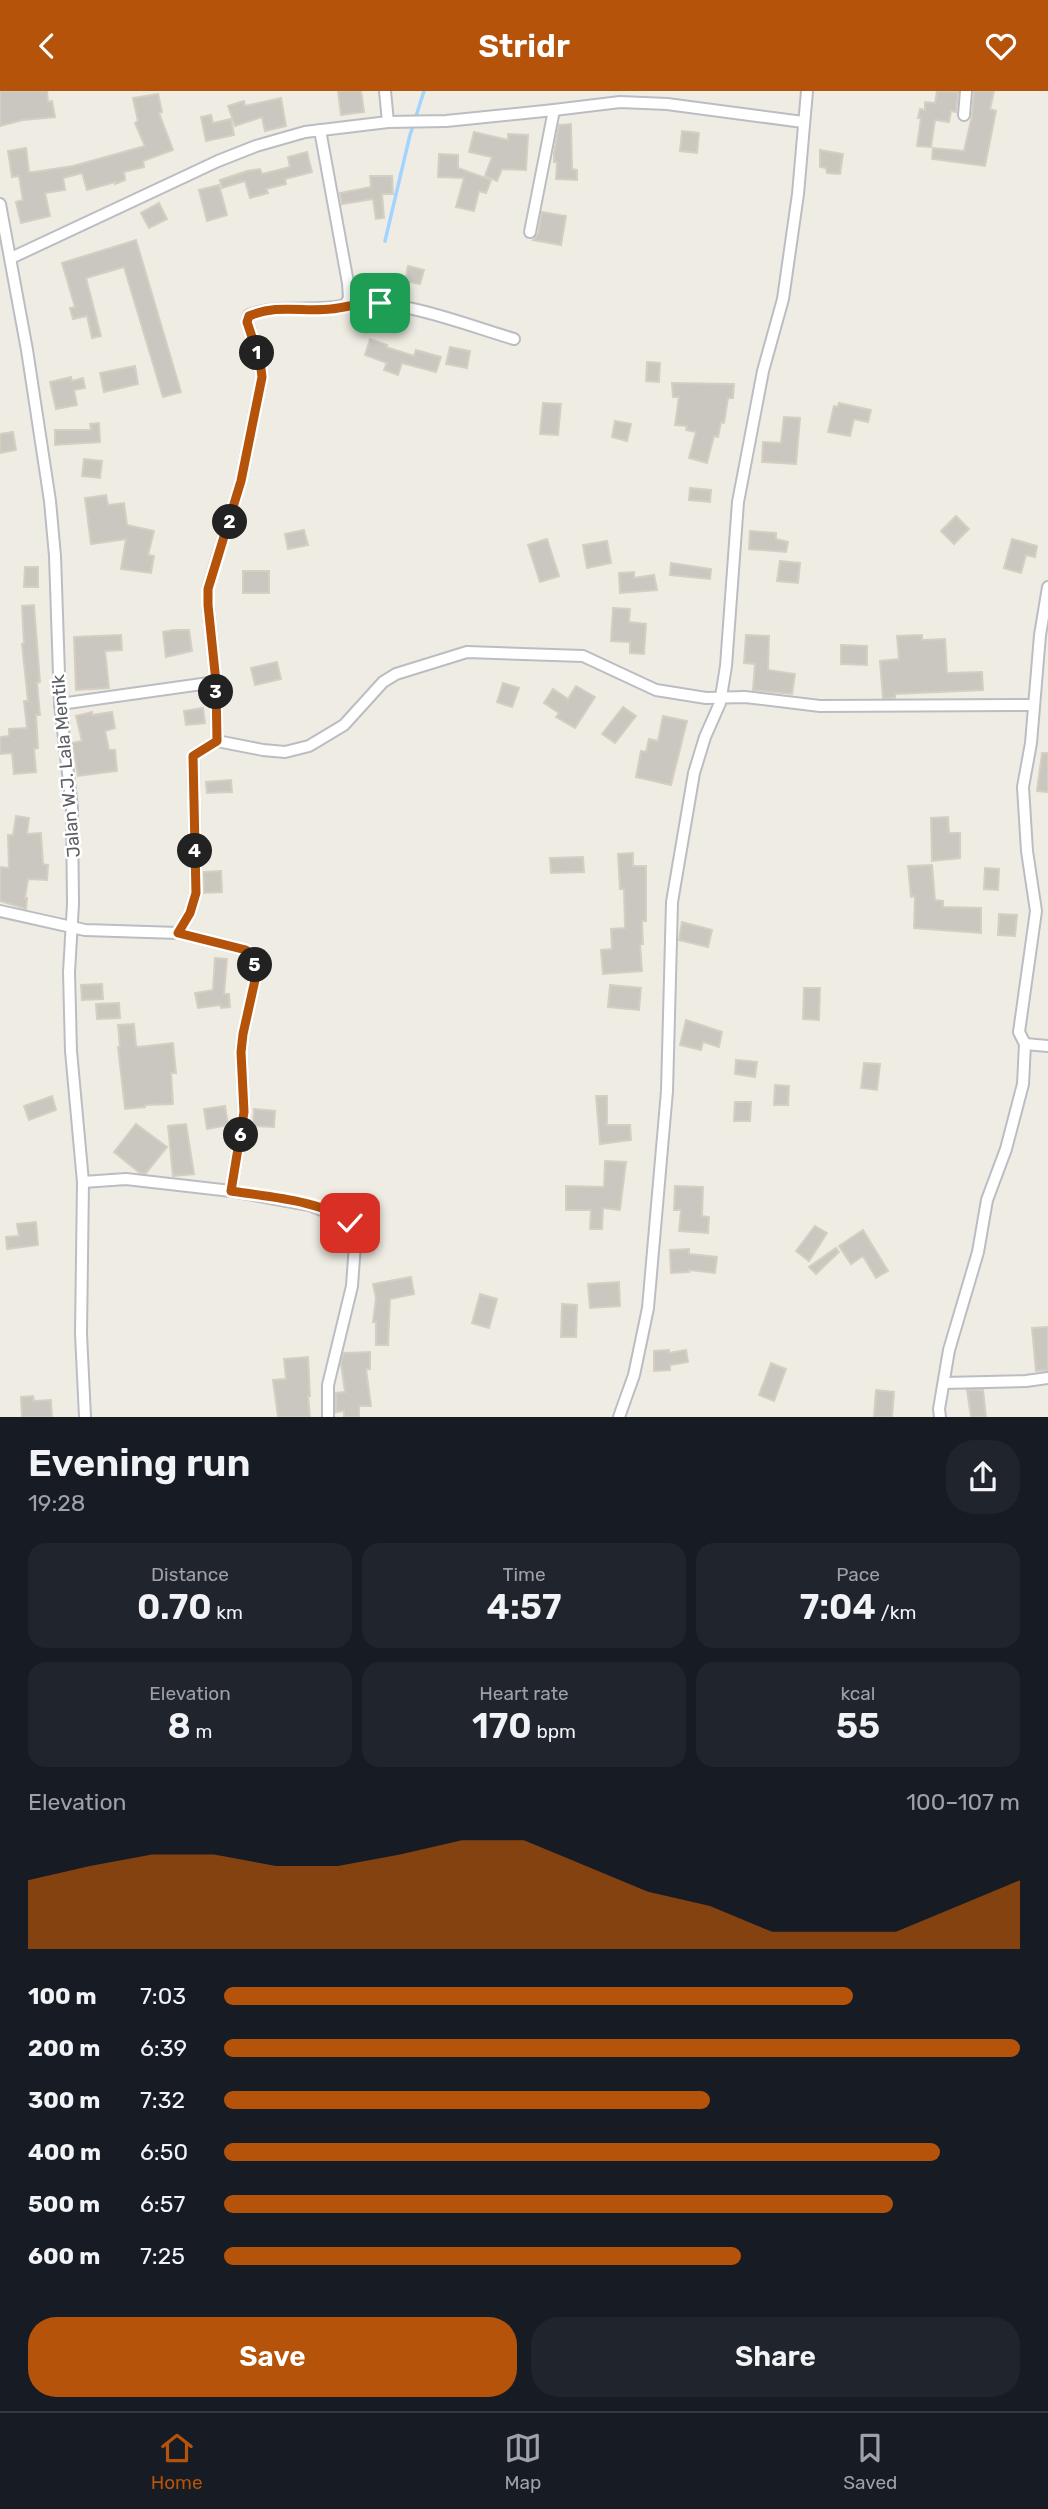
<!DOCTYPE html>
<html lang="en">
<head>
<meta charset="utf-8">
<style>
	:root { --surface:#171b24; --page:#20242c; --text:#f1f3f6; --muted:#9ea1a6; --line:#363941; --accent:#b45309 }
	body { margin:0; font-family:Rubik,sans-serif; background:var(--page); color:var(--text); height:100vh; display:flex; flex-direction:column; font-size:26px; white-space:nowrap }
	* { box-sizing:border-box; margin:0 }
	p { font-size:23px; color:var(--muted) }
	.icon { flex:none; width:38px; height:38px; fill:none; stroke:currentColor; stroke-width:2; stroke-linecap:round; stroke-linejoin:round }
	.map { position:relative; height:1326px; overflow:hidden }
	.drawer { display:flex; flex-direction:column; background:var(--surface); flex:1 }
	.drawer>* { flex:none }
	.pin { position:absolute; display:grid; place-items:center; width:60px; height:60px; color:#fff; margin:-30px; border-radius:14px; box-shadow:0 4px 10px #0006 }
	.km { position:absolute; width:35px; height:35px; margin:-18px; border-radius:50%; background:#222; color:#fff; font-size:19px; line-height:35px; text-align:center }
	.round { display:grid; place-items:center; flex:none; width:74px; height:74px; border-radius:28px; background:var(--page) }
	.summary { display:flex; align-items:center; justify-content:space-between; height:119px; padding:0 28px }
	h1 { font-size:38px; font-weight:600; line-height:52px }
	.metrics { display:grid; grid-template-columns:repeat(3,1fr); gap:10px; height:119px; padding:7px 28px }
	.metrics div { display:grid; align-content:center; border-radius:18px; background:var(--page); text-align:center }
	.metrics b { font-size:35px; font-weight:600 }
	.metrics small { font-size:19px; font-weight:400 }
	.metrics p { font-size:19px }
	.chart { height:196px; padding:14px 28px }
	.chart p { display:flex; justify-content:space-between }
	.chart svg { width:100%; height:126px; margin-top:7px; fill:var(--accent); opacity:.7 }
	.button { display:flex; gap:14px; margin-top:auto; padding:14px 28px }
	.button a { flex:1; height:80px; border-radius:28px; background:var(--accent); color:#fff; font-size:28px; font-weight:600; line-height:80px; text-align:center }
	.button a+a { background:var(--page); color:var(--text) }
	ul { padding:0 28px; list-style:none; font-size:23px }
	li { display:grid; grid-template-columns:112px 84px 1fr; align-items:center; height:52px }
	li i { height:18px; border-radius:9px; background:var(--accent) }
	header { display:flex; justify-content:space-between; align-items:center; height:91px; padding:0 28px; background:var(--accent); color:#fff; font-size:32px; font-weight:600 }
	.menu { display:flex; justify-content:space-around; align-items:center; height:98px; border-top:2px solid var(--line); background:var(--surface); font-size:19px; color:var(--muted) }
	.menu a { display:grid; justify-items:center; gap:4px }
	.menu .selected { color:var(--accent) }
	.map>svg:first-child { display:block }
</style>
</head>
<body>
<header><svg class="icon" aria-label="back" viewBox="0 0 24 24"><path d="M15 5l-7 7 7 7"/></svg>Stridr<svg class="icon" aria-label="heart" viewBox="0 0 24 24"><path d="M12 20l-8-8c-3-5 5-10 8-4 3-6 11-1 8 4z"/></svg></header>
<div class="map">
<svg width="1048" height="1326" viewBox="0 0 1048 1326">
	<rect width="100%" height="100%" fill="#efede3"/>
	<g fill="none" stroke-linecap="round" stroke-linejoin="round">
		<path stroke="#a3d4ff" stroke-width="3.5" d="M385,150L410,44L424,0"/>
	</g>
	<g fill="#cac7c0" stroke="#d4cfc1" stroke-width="2">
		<path d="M0,0H47L48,11L52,10L55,26L23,29L0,35Z"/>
		<path d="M338,0H361L364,21L341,24Z"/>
		<path d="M937,0L958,1L956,21L951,20L949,31L935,29L931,56L917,55L921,27H918L920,18L925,19V11L935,12Z"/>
		<path d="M974,0H994L990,18L996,20L985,75L932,68L933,57L964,60L972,25Z"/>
		<path d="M158,3L162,21L159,22L173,59L143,70L144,76L124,81L125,89L115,93V91L87,99L82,82L63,87L65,99L45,102L50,125L21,132L16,111L23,109L19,85L12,86L8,60L26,57L29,81H34L73,75L145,55L135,32L138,30L133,7Z"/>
		<path d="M281,7L286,35L265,40L262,26L235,35L228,15L244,10L245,15Z"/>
		<path d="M211,24L213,32L231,28L234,44L206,50L201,26Z"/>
		<path d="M571,33L572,78L577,79V89L556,88L557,71H554V62L559,34Z"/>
		<path d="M682,40L699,42L697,62L680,60Z"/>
		<path d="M474,41L508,49V43L528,44L526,79L502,78L497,90L485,85L492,66L469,61Z"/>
		<path d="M820,59L843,63L840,83L827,82L826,77L820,76Z"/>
		<path d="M307,61L312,81L285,88L286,93L266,98L268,102L250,107L245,90L222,97L220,89L247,80L260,78L262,83L290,76L288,66Z"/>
		<path d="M439,63L458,64V77L491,89L486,102L479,100L474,120L456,116L464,87L438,86Z"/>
		<path d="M370,85H392L393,103H382L384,127L376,128L373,108L342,113L340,102L371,96Z"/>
		<path d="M219,94L227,124L207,130L199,99Z"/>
		<path d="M159,112L167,128L149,137L141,122Z"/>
		<path d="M542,121L566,125L561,154L533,149L538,143Z"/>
		<path d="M136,149L181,301L163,306L124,176L86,187L101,245L92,247L87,225L73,228L70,217L75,216L62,172Z"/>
		<path d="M408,175L424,179L420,193L405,190Z"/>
		<path d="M370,248L387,254L386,256L414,265L416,259L441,266L436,281L402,272L398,284L384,279L387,272L365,264Z"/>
		<path d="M450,256L470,260L467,277L446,273Z"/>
		<path d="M647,271L660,272L659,291L646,290Z"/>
		<path d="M135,275L138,293L104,301L100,282Z"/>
		<path d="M71,286L72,290L83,287L85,297L74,299L77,314L56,318L50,291Z"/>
		<path d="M672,292L734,293L733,307H728L724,332L721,331L718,346L714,345L707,372L689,367L696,341L686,339L687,335L675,334L679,306H673Z"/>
		<path d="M543,312L561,313L558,344L540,343Z"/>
		<path d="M839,312L871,319L868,331L854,328L850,345L828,341L834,315L838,316Z"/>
		<path d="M784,326L800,327L796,373L762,371L763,351L781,352Z"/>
		<path d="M615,330L631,333L627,350L612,346Z"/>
		<path d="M99,332L100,351L55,354V339H91L90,333Z"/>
		<path d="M13,341L16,359L0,362V343Z"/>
		<path d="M84,368L102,370L100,387L82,385Z"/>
		<path d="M690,397L711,399L710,411L689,409Z"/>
		<path d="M106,404L108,414L124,412L127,434L154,440L148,464L154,465L151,482L121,478L126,448L91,453L85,407Z"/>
		<path d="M956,425L969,438L954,453L941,440Z"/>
		<path d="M304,439L308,454L288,458L285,443Z"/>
		<path d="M750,440L776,442V448L788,451L786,461L749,458Z"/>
		<path d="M547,448L559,485L540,491L528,454Z"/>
		<path d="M1012,448L1037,455L1035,466L1026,464L1021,482L1004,477Z"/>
		<path d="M607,450L611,472L587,477L583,454Z"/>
		<path d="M780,470L800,472L798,492L777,490Z"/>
		<path d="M671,472L711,478L710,488L670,484Z"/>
		<path d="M25,476H38V496H24Z"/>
		<rect x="243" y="480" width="26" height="22"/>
		<path d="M634,481V487L654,484L657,499L620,502L619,482Z"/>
		<path d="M34,514L40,591L37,592L40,624H36L38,657L34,658L36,681L14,683L12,662L0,663V646L9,645V638L27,637L24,610H28L22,553L24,552L22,515Z"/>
		<path d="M613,517L630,518L629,531L646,533L644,563L630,562V551L611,550Z"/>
		<path d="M173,539H189L192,560L166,566L163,541Z"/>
		<path d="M121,544L122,559L105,560L109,597L76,599L74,546Z"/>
		<path d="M746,544L769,545L768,579L795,583L792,603L753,599L755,573L744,572Z"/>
		<path d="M922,544V549L945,548L947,582L982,581L983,599L895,603V607H883L880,570L899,568L897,545Z"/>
		<path d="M841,554L867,555V574L841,573Z"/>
		<path d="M277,571L281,588L255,594L251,577Z"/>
		<path d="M503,592L519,597L512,616L497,611Z"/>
		<path d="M576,595L595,606L575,637L556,626L559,622L544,612L553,598L568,608Z"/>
		<path d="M623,616L636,625L615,652L602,643Z"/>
		<path d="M203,617L205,632L186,634L184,620Z"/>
		<path d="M92,621V624L112,621L115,637L105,640L109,659H115L117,680L78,685L72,652L82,650L76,625Z"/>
		<path d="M663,625L687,630L671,694L636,686L641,660L646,661L649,648L658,650Z"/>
		<path d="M1042,662H1048V701L1037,700Z"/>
		<path d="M231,689L232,701L207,702L206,691Z"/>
		<path d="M16,725L29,727L27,743L41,742L43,773L48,774L47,789L28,788L25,807H27L26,818L0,810V781L1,776L9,777L8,744H13Z"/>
		<path d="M948,726L949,742H960V767L932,770L931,727Z"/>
		<path d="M633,762V775H646V830H642L643,853H640L642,880L603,883L601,859L612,858L611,838L625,837L624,798H620L618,763Z"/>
		<path d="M583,766L584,781L551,782L550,767Z"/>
		<path d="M932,774L935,809L943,810V816L981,817V842L914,837L915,805L911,806L908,775Z"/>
		<path d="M985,777L999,778L998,799L984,798Z"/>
		<path d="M221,780L222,801L204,802L203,781Z"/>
		<path d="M999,823L1017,824L1015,845L998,844Z"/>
		<path d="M682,831L712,839L708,856L679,849Z"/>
		<path d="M215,867L227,868L224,903H229L230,916L221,917L220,914L198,917L195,902L213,899Z"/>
		<path d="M102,893L103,908L82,909L81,894Z"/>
		<path d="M610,894L641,897L639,919L608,916Z"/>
		<path d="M804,897H820L819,929L803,928Z"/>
		<path d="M119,912L120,927L97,928L96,913Z"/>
		<path d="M686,929L722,941L719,956L703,951L701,959L680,954Z"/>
		<path d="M134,933L136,955L138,956L173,952L176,982H171L173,1013L145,1014V1016L125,1018L118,956H120L118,934Z"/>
		<path d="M736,969L757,971L755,986L735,983Z"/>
		<path d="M864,972L880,973L877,999L861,997Z"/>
		<path d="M775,994L789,995L788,1014H774Z"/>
		<path d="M52,1005L56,1019L29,1029L24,1015Z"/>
		<path d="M596,1005H607V1034H630L631,1049L600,1053Z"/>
		<path d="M735,1011H751L750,1030H734Z"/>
		<path d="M225,1015L228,1034L207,1038L204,1018Z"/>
		<path d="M254,1018L275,1020L274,1036L253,1035Z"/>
		<path d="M136,1033L167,1056L146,1082H140L114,1061Z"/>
		<path d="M186,1033L194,1083L173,1085L168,1035Z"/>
		<path d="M605,1070L626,1071L620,1119L603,1117L602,1138H590L591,1119H566V1095L604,1096Z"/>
		<path d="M675,1095L703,1096L702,1125L709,1126L708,1142L679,1140L681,1119H674Z"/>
		<path d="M36,1131L38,1154L7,1158L6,1146L19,1145L17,1133Z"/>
		<path d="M815,1135L827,1142L809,1170L796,1160Z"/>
		<path d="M863,1139L888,1180L876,1187L863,1165L851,1173L839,1155Z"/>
		<path d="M836,1157L839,1161L816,1183L809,1176Z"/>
		<path d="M689,1158V1163L717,1166L715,1182L689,1179V1181L671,1182L670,1159Z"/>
		<path d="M411,1186L414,1203L390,1208L388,1254H376V1231H373L376,1207L373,1193Z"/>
		<path d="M619,1191L620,1215L590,1217L588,1193Z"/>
		<path d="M480,1203L497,1208L489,1237L472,1232Z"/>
		<path d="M562,1213L577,1214L576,1246H561Z"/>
		<path d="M1048,1236V1279L1036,1280L1032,1237Z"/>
		<path d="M669,1259V1262L686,1259L688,1271L670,1274V1279L654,1280V1260Z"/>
		<path d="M370,1261V1278H366L371,1315H359V1326H344V1320L336,1321V1302L345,1301L341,1272L344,1262Z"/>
		<path d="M308,1266L310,1305H308L310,1326H278L273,1289L286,1288L284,1268Z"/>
		<path d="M771,1272L786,1278L774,1310L759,1304Z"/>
		<path d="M876,1299L894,1301L892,1326H874Z"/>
		<path d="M967,1299H983L986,1326H971Z"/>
		<path d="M33,1305L34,1310L51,1309L52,1326H22L21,1306Z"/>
	</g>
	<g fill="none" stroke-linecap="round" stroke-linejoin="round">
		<defs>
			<g id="street">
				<path d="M385,0L388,31"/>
				<path d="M964,24L966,0"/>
				<path d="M0,113L27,259L50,410L55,465L60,613L72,717L73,813L69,881L71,960L83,1091L81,1243L85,1326"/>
				<path d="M530,141L554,19"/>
				<path d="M11,167L218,70L256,55L305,41L388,31L446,30L554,19L620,11L667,13L803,31"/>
				<path d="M345,214C393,204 466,234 514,248"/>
				<path d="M60,613L216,591"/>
				<path d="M217,650L263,659L285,661L309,655L344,634L383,591L396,583L467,561L583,565L656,599L706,607L745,606L820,615L1033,614"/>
				<path d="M0,820L85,839L178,842L190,822L196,802L193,665L217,650L216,591L208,514V497L241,390L262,286L260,270L247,231L249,224C280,212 313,222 345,214L349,207L348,192L320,39"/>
				<path d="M178,842L246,859L253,866L257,880L243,943L241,961L244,1021L231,1100"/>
				<path d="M1025,953L1048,955"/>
				<path d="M83,1091L126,1088L231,1100L309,1114L345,1128L353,1139L355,1153L352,1195L328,1294V1326"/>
				<path d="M944,1292L1026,1290L1048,1287"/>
				<path d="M619,1326L634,1284L648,1217L667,1000L672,811L694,682L705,646L720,612L726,575L738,411L763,280L783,208L798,103L807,0"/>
				<path d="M940,1326L939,1318L949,1259L978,1161L987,1109L1006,1058L1023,993L1025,953L1019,941L1036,820L1027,760L1023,696L1031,652L1040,544L1048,496"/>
			</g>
		</defs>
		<use href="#street" stroke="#bbbdc3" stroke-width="14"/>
		<use href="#street" stroke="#fff" stroke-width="10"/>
	</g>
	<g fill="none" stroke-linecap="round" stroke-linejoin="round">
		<defs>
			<path id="route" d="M350,1132C327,1110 263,1105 231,1100L244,1021L241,961L243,943L257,880L253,866L246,859L178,842L190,822L196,802L193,665L217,650L216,591L208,514V498L241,390L262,286L260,270L247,231L249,225C277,213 302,221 331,218C348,216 362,211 380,212"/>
		</defs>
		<use href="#route" stroke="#fff" stroke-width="14"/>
		<use href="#route" stroke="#b45309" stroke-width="9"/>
	</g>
	<g text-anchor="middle" stroke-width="5" stroke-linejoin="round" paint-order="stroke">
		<g font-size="18" fill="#5b5f65" stroke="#fff">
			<text transform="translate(66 675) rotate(-95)" y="6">Jalan W.J. Lala Mentik</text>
		</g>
	</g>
</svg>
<div class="pin" style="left:380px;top:212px;background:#1e9e55"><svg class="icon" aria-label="arrive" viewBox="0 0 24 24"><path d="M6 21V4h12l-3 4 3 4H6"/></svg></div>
<div class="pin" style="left:350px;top:1132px;background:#d93025"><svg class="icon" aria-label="check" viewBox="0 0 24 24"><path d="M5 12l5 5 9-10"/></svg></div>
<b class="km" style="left:257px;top:262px">1</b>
<b class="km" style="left:230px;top:431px">2</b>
<b class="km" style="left:216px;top:601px">3</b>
<b class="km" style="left:195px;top:760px">4</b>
<b class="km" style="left:255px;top:874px">5</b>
<b class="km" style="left:241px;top:1044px">6</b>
</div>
<section class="drawer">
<div class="summary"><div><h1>Evening run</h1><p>19:28</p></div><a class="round"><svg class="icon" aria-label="share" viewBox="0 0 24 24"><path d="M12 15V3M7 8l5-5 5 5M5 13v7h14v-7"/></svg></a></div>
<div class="metrics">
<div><p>Distance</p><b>0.70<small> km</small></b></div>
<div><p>Time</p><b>4:57</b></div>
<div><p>Pace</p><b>7:04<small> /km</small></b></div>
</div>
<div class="metrics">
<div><p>Elevation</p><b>8<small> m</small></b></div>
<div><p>Heart rate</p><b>170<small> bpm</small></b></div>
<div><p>kcal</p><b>55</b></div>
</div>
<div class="chart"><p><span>Elevation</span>100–107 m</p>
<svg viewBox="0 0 160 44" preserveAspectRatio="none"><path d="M0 44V20L10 15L20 11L30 11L40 15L50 15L60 11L70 6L80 6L90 15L100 24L110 29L120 38L130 38L140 38L150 29L160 20V44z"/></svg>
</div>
<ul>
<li><b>100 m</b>7:03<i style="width:79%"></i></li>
<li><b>200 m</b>6:39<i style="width:100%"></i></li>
<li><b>300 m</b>7:32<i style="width:61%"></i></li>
<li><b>400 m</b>6:50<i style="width:90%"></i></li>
<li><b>500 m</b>6:57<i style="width:84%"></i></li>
<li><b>600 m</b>7:25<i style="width:65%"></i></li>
</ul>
<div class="button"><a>Save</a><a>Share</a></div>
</section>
<nav class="menu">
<a class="selected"><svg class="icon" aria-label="home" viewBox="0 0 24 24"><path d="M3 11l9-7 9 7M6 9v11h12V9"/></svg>Home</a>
<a><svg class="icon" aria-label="map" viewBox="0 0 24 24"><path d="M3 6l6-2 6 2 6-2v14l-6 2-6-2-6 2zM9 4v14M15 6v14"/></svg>Map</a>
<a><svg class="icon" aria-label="saved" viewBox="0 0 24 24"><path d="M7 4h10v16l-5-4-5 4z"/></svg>Saved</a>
</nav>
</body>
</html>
